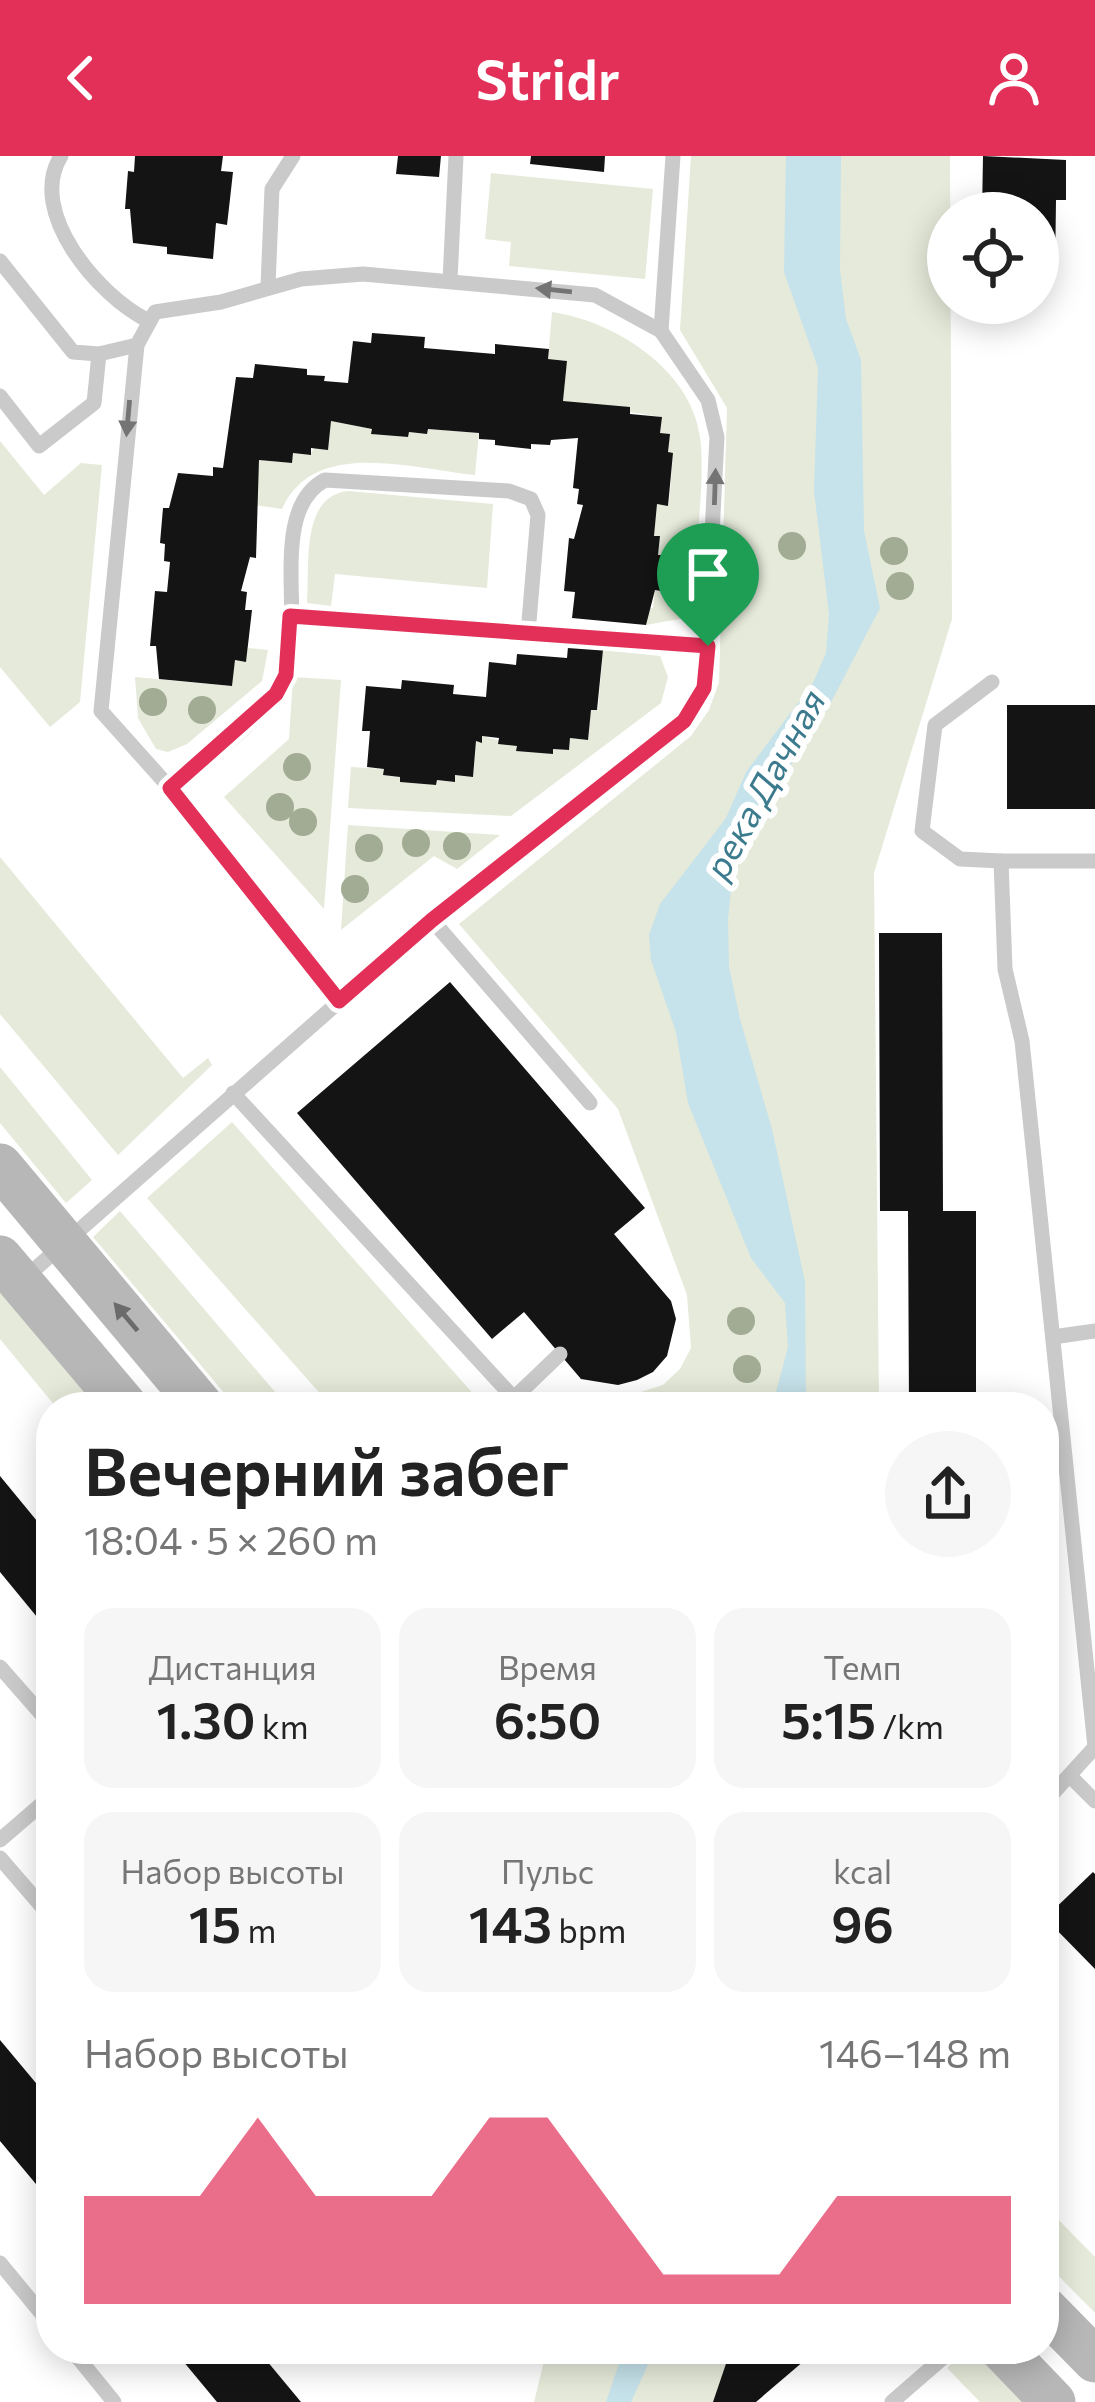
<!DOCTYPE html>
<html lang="ru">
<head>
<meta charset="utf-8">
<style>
	:root { --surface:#fff; --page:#f6f6f6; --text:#222; --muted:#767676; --accent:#e23058 }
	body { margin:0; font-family:Commissioner,sans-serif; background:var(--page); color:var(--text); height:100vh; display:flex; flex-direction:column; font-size:45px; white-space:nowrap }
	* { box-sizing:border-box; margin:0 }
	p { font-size:39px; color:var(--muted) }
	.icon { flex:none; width:66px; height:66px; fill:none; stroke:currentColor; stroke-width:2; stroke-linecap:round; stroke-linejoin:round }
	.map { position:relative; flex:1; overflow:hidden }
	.sheet { position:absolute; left:36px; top:1236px; width:1023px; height:972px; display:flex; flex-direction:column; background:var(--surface); border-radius:48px; box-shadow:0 6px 30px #0003 }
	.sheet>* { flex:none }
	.controls { position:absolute; left:927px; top:36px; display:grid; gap:24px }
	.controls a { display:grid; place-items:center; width:132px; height:132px; border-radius:50%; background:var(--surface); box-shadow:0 6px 30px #0003; font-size:60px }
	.pin { position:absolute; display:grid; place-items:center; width:102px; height:102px; color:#fff; margin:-123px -51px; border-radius:50% 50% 50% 0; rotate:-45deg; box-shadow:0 0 12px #0007 }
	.pin .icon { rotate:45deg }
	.round { display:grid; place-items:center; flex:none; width:126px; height:126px; border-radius:63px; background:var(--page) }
	.summary { display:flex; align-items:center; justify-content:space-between; height:204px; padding:0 48px }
	h1 { font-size:66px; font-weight:600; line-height:90px }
	.metrics { display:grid; grid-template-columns:repeat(3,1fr); gap:18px; height:204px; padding:12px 48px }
	.metrics div { display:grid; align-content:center; border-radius:30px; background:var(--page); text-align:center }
	.metrics b { font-size:51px; font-weight:600 }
	.metrics small { font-size:33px; font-weight:400 }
	.metrics p { font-size:33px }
	.chart { height:336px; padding:24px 48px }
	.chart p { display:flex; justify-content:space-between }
	.chart svg { width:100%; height:216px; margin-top:12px; fill:var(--accent); opacity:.7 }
	header { display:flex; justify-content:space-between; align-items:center; height:156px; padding:0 48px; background:var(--accent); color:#fff; font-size:54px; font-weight:600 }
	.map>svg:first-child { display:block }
</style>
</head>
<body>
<header><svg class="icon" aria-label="back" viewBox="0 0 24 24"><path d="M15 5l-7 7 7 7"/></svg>Stridr<svg class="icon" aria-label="person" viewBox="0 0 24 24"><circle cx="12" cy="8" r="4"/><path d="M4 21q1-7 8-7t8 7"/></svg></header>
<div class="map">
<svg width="1095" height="2246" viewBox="0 0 1095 2246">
	<rect width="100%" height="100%" fill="#fff"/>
	<g fill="#e5eada">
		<path d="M691,0H950L952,463L874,717L879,1251H617L628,1240L663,1229L680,1213L691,1192L687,1139L618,953L459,768L691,580L709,554L719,526L727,252L680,174Z"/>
		<path d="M491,17L653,33L645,123L509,110L511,86L485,83Z"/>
		<path d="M552,156C614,165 691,213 700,281C706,327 694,400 692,449L685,462L646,469L648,452H653L655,434L660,435L663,399H658L660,381L654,380L657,348L669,349L673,298L668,296L669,278L660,277L661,261L563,245L567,205L548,203Z"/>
		<path d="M331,265L372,273V278L407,281L409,276L427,278L428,273L479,277L475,319C412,313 314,281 282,353L255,349L259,304L291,307L293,297L310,299Z"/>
		<path d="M0,285L44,339L81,307L102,309L80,546L50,571L0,511Z"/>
		<path d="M348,335L493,348L487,432L335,418L331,450L307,447C310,411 300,340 348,335Z"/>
		<path d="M248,492L268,494L262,525L187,588L168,596L156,593L138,562L135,521L231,530L235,504L246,505Z"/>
		<path d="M603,494L660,500L668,521L661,547L511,660L348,652L351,611L384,613V619L400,621L401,626L436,629L437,624L454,626L455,619L473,621L476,585L481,586L482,580L552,598L553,593L569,594L570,582L587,584L591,554L598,553Z"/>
		<path d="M293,521L341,524L324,753L224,641L289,583Z"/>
		<path d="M348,669L500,679L457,713L434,700L341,774Z"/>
		<path d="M0,701L183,922L208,902L212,909L118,999L0,858Z"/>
		<path d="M0,911L92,1024L66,1047L0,967Z"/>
		<path d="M232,966L485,1251H332L147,1042Z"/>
		<path d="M120,1055L288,1251H236L93,1081Z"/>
		<path d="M0,1136L97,1251H56L0,1183Z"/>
		<path d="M1044,2049L1095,2101V2157L1044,2105Z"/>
		<path d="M547,2193H731L715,2246H534Z"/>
		<path d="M967,2193H974L1025,2246H980L947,2212Z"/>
	</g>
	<g fill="#c6e2ea">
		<path d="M786,0H841L840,114L846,163L861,204L864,375L880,452L828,552L745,679L733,713L728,763L729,811L740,863L772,973L805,1126L806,1251H772L788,1191L785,1147L751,1102L688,947L676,876L651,804L649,779L660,748L726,662L746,616L813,527L826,497L829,458L814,335L818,212L784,116Z"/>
		<path d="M624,2193H655L631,2246H606Z"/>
	</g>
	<g fill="#141414">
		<path d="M135,0H223L221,15L233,16L230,43L227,69L216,67L213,103L167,98V91L133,87L130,53H125L128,15L134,16Z"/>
		<path d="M398,0H441L439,21L396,18Z"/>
		<path d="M531,0H605L604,16L530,8Z"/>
		<path d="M983,0L1066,4V44H1056L1055,118H1038V57H982Z"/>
		<path d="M372,177L425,181L424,192L495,198V188L549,193L548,203L567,205L563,245L630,251V258L662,261L660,277L670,278L668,296L673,297L668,350L657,348L654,380H660L658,399H664L661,435L655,434L646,469L572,462L575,436L564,435L569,382L574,383L583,349L577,348L579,333L573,332L578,282L551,284L550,289L531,288V293L495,289V284L479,283V277L428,273L427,278L409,276L408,281L371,278L372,273L331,265L328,294L311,292V299L293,297L292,307L259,304L256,402L250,401L241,435L247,436L245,454H252L246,506L235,504L232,530L159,523L156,490H150L155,435L167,436L170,406L164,405L165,388L160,387L163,352H169L178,317L213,320V311L223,312L236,221L253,222L255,208L307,213V219L325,220L324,225L348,227L353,185L371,187Z"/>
		<path d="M568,491L603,494L597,554H591L588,584L570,582L569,594L553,593V598L516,595L517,590L498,588L499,582L482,580V587L476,585L473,621L455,619V626L437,624L436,629L400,626V621L383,619L384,613L367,611L370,575H362L366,530L401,533L402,524L454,529L453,538L486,541L489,506L516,509L517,498L567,502Z"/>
		<rect x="1007" y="549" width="88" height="104"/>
		<path d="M879,777H942L943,1055H976V1251H909L908,1055H880Z"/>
		<path d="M450,826L645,1052L614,1078L671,1145L676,1163L667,1200L653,1216L637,1224L618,1229L581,1223L524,1156L492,1183L297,957Z"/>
		<path d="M0,1320L51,1382V1478L0,1416Z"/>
		<path d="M1093,1716L1095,1718V1813L1045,1762Z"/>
		<path d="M0,1884L51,1945V2046L0,1985Z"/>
		<path d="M173,2193H257L301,2246H217Z"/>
		<path d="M731,2193H818L756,2246H713Z"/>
	</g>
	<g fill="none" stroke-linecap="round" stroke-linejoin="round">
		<g stroke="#cacaca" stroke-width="15">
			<path d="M61,0C26,56 99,140 147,164"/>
			<path d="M0,105L73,196L99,198L137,189"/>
			<path d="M450,124L456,0"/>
			<path d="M268,130L272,33L293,0"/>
			<path d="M661,175L673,0"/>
			<path d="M0,240L39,290L94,247L99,198"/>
			<path d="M290,460L708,490"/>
			<path d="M992,526L935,569L922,675L960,703L1001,705"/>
			<path d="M170,632C204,604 266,563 284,524C307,471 266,355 325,324L509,335L531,343L538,359L528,477"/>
			<path d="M432,764L590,947"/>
			<path d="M233,937L522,1251"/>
			<path d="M26,1121L432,764L684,565L704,532L717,281L708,244L661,175L595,139L363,118L301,123L221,146L155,156L137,189L101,555L170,632L339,845"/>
			<path d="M1053,1181L1095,1175"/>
			<path d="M514,1242L560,1198"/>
			<path d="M0,1511L51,1569"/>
			<path d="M1070,1620L1095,1645"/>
			<path d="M1044,1647L1095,1591L1022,885L1005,813L1001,705H1095"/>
			<path d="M0,1684L51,1640"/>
			<path d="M0,1702L51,1761"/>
			<path d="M0,2107L51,2169"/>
			<path d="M71,2193L114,2246"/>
			<path d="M892,2246L953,2193"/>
		</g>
		<g stroke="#b7b7b7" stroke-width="45">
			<path d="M0,1010L202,1251"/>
			<path d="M0,1102L126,1251"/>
			<path d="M1044,2152L1095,2204"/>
			<path d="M1002,2193L1053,2246"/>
		</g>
	</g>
	<g fill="#a2ab93">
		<circle cx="792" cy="390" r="14"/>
		<circle cx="894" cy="395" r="14"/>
		<circle cx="900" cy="430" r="14"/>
		<circle cx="153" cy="546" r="14"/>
		<circle cx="202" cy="554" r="14"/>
		<circle cx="297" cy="611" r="14"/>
		<circle cx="280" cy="651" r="14"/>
		<circle cx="303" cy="666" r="14"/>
		<circle cx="416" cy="687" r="14"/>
		<circle cx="457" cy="690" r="14"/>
		<circle cx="369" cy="692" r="14"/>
		<circle cx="355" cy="733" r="14"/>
		<circle cx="741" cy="1165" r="14"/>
		<circle cx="747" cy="1213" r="14"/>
	</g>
	<defs><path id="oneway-solid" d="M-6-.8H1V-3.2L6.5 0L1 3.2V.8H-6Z" transform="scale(3)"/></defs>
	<g fill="#747474">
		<use href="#oneway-solid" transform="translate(554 134) rotate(-174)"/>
		<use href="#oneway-solid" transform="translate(128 262) rotate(95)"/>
		<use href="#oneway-solid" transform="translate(715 331) rotate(-88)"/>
	</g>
	<use fill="#6b6b6b" href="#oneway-solid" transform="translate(126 1161) rotate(-130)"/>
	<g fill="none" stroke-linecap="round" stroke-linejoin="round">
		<defs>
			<path id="route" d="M290,460L708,490L704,532L684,565L432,764L339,845L170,632L276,538L286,519Z"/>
		</defs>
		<use href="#route" stroke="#fff" stroke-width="24"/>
		<use href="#route" stroke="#e23058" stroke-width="15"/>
	</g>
	<g text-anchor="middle" stroke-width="12" stroke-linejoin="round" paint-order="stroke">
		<g font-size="36" font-style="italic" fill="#3c7a8d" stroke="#fff">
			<text transform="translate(765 628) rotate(-61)" y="13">река Дачная</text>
		</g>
	</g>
</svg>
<div class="controls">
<a><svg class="icon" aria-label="locate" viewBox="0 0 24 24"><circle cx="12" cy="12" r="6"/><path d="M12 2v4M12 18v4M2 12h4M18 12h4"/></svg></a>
</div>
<div class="pin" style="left:708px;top:490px;background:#1e9e55"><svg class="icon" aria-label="arrive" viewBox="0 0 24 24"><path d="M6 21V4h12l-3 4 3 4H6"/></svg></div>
<section class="sheet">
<div class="summary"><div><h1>Вечерний забег</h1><p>18:04 · 5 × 260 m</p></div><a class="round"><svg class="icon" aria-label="share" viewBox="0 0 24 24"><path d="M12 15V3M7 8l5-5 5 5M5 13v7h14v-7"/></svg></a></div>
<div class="metrics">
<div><p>Дистанция</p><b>1.30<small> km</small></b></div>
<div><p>Время</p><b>6:50</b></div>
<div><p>Темп</p><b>5:15<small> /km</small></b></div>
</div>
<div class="metrics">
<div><p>Набор высоты</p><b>15<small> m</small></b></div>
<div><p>Пульс</p><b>143<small> bpm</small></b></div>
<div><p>kcal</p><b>96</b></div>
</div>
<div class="chart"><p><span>Набор высоты</span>146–148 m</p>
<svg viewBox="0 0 160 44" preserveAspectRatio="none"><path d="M0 44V22L10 22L20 22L30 6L40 22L50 22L60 22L70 6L80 6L90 22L100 38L110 38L120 38L130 22L140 22L150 22L160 22V44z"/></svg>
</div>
</section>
</div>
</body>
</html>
